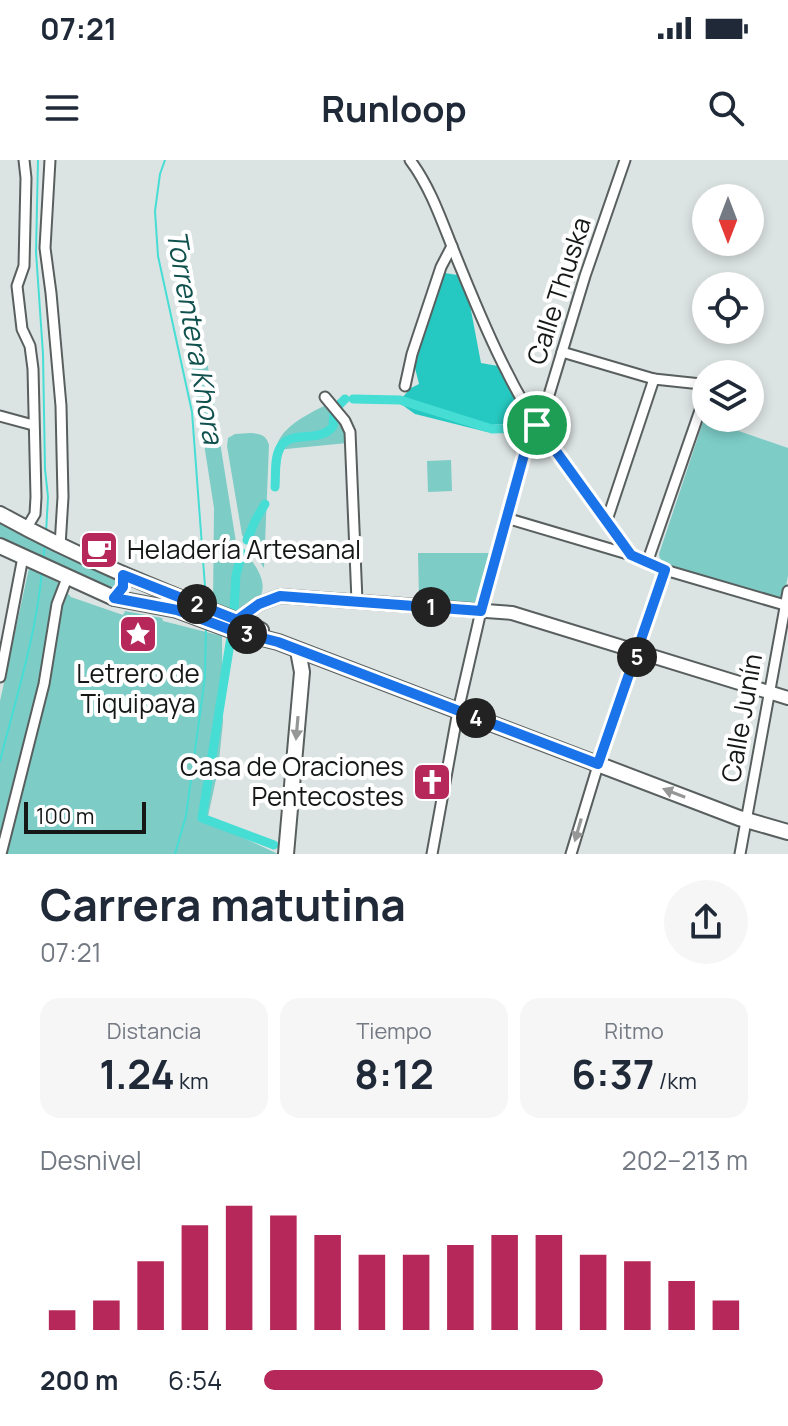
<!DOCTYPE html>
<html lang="es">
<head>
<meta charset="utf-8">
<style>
	:root { --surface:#fff; --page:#f6f6f7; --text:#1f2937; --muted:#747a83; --accent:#b62859 }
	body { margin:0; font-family:Manrope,sans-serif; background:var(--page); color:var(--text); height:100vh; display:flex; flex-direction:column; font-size:30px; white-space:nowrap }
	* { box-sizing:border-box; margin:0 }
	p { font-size:26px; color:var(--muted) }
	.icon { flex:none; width:44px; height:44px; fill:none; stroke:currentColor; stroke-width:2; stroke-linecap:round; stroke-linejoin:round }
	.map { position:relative; height:694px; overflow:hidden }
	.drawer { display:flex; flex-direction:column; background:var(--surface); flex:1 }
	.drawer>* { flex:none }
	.needle { width:52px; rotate:180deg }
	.tools { position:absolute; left:692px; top:24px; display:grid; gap:16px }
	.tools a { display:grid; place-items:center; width:72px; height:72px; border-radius:50%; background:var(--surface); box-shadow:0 4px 12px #0003; font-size:40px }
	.scale { position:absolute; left:24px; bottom:20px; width:122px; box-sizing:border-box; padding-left:8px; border:4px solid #151817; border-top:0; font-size:22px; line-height:28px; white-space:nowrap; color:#151817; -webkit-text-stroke:6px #fff; paint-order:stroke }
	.pin { position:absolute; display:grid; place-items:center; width:68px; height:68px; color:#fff; margin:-34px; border:4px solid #fff; border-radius:50%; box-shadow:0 2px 8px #0007 }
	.km { position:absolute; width:40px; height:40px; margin:-20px; border-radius:50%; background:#222; color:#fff; font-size:22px; line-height:40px; text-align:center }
	.round { display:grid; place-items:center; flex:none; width:84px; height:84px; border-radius:42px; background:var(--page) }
	.overview { display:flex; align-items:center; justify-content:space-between; height:136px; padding:0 40px }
	h1 { font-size:44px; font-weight:700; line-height:60px }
	.figures { display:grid; grid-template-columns:repeat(3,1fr); gap:12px; height:136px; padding:8px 40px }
	.figures div { display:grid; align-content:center; border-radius:20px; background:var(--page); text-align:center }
	.figures b { font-size:40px; font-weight:700 }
	.figures small { font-size:22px; font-weight:400 }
	.figures p { font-size:22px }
	.chart { height:224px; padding:16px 40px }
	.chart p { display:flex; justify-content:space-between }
	.chart svg { width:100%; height:144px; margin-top:8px; stroke:var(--accent); stroke-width:6 }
	ul { padding:0 40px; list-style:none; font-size:26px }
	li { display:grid; grid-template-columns:128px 96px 1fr; align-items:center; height:60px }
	li i { height:20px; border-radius:10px; background:var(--accent) }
	.status { display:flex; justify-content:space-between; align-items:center; height:56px; padding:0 40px; background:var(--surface); direction:ltr }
	.status svg { height:22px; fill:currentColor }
	header { display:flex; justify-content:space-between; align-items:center; height:104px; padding:0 40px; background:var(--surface); font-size:36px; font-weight:700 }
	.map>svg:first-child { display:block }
</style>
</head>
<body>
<div class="status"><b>07:21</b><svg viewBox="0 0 49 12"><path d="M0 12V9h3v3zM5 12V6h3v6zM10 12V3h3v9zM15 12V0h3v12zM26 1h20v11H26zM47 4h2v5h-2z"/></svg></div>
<header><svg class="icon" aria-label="menu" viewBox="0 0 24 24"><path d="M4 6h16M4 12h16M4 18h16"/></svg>Runloop<svg class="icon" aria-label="search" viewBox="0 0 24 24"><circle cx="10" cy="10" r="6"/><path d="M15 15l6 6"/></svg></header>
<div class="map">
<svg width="788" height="694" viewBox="0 0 788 694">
	<rect width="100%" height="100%" fill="#dce4e3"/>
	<g fill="#7dccc6">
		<path d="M193,149L207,201L236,382C248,396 273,421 258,440C253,446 243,452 237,457L213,447L214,348L193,213L187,191L191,176L188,154Z"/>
		<path d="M324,246C337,258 345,265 347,283L276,290C278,269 306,255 324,246Z"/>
		<path d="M704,259L788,288V416L783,440L666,404L660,399L659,394Z"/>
		<path d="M251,273C260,274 266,275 269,285L264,408L242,375L227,286L228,278L235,274Z"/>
		<path d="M451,300L452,331L428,332L427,301Z"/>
		<path d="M0,359L116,419V430L112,433L0,383Z"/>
		<path d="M418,393H490L480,435L475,443L419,440Z"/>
		<path d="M29,408L57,422L71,437L123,455L125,451L162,458L163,461L222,476L223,562L218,610L207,661L278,694H0V541Z"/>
	</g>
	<path fill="#26c9c1" d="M445,113L457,115L470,145L481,203L498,206L517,243L514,256L503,264L491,265L487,272L415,254L398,242L411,228L419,224L414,204Z"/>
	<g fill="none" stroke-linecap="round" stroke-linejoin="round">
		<g stroke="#46ddd5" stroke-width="2">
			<path d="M38,0L36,92L43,194L45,309L48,337L46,373"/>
			<path d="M165,0L160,14L155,51L158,96L192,252L206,440"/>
			<path d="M43,401L45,383"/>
			<path d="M0,601C16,538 36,476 42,411"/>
			<path d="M175,694L186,656L205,517L206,466"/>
		</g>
		<g stroke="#46ddd5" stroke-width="9">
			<path d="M353,239L400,240L492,269L528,268"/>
			<path d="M337,247L345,239"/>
			<path d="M275,327C276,315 274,299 280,288C289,269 321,284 333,266L334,253"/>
			<path d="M247,380L256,359L265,344"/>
			<path d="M234,451L236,415L242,393"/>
			<path d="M231,477L202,658L274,685"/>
		</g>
		<defs>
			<g id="street">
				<path d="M24,0L26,18L24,106L17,126L22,169L30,186L33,209L36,337L35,354L26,369"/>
				<path d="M50,0L45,88L51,133L61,246L63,337L60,386"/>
				<path d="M410,0C431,28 442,62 455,94C471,133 487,174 507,212C539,278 589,334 631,395"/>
				<path d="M562,192L654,219L701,224L705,236L648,400"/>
				<path d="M405,226L412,194L441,107L452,86"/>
				<path d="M325,237L345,261L350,272L357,441"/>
				<path d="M0,256L33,265"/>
				<path d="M506,358L631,395L665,410L788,446"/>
				<path d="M607,360L654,219"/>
				<path d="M0,517L23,397"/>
				<path d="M1,694L44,524L57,444L67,418"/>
				<path d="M432,694L458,551L481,451L506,358L527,284L542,258L585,116L625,0"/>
				<path d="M571,694L596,612L665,410"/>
				<path d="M740,694L788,431"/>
			</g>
			<path id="secondary" d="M237,460L259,444L280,436L512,453L788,538"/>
			<g id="primary">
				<path d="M0,354C84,401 173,435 261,470"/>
				<path d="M0,386L114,438L177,450L231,470L278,482L739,658L788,672"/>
				<path d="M286,694L302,512L298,491"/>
			</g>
		</defs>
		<use href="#street" stroke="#585f5e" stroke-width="13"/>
		<use href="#secondary" stroke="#585f5e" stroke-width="16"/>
		<use href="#primary" stroke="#585f5e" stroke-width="18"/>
		<use href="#street" stroke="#fff" stroke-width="9"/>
		<use href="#secondary" stroke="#fff" stroke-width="12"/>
		<use href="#primary" stroke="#fff" stroke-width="14"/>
	</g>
	<defs><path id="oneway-solid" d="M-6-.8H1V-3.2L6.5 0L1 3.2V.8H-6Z" transform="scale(2)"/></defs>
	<g fill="#969797">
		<use href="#oneway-solid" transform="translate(297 568) rotate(95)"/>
		<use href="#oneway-solid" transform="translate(674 633) rotate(-159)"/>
		<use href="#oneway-solid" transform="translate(578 670) rotate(106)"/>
	</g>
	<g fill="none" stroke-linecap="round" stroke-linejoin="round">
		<defs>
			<path id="route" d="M537,265L631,395L665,410L598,604L278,482L231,470L177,450L114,438L123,427V415L237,460L259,444L280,436L481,451L527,284Z"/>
		</defs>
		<use href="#route" stroke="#fff" stroke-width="16"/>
		<use href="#route" stroke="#1a73e8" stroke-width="10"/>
	</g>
	<defs>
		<symbol id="cafe-square" viewBox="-11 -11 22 22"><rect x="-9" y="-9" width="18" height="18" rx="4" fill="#b62859" stroke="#fff"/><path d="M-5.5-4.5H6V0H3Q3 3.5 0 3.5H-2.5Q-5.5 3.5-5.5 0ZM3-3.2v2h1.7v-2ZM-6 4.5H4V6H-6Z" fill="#fff"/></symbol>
		<symbol id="sight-square" viewBox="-11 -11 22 22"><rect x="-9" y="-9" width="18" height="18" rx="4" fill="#b62859" stroke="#fff"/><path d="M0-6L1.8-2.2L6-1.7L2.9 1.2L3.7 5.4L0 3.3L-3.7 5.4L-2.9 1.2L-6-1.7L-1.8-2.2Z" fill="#fff"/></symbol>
		<symbol id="church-square" viewBox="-11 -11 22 22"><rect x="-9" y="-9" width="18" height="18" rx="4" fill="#b62859" stroke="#fff"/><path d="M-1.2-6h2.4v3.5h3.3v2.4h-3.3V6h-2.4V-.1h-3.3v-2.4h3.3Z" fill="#fff"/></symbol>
	</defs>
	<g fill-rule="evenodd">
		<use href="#cafe-square" x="77" y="368" width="44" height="44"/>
		<use href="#sight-square" x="116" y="452" width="44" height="44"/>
		<use href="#church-square" x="410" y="600" width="44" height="44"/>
	</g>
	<g text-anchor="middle" stroke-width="8" stroke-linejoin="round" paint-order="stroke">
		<g font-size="26" fill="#151817" stroke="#fff">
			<text transform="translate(559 131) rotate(-72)" y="9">Calle Thuska</text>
			<text transform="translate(742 558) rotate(-80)" y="9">Calle Junín</text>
		</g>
		<g font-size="26" fill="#151817" stroke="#fff" text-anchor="start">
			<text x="127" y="399">Heladería Artesanal</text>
			<text x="138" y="523" text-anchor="middle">Letrero de<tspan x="138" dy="30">Tiquipaya</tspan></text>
			<text x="404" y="616" text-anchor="end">Casa de Oraciones<tspan x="404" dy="30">Pentecostes</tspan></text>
		</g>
		<g font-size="28" font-style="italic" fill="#10504d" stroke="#fff">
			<text transform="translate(195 177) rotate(80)" y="10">Torrentera Khora</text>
		</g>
	</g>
</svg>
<div class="tools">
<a><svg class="needle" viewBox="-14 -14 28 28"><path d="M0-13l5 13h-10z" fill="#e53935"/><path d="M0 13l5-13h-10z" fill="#747a83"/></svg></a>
<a><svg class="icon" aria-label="locate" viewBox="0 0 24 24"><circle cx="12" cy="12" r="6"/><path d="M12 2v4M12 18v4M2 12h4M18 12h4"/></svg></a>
<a><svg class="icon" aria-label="layers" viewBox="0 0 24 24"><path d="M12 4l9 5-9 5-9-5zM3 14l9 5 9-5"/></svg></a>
</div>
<div class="scale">100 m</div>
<div class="pin" style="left:537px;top:265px;background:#1e9e55"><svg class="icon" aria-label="arrive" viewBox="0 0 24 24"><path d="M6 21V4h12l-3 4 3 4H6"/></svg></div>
<b class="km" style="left:431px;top:447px">1</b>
<b class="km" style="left:197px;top:444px">2</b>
<b class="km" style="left:247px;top:474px">3</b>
<b class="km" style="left:476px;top:558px">4</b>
<b class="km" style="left:637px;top:497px">5</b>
</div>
<section class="drawer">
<div class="overview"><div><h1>Carrera matutina</h1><p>07:21</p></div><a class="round"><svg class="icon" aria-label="share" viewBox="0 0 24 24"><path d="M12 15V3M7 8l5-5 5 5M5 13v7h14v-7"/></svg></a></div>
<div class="figures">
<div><p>Distancia</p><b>1.24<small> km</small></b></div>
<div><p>Tiempo</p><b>8:12</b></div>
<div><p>Ritmo</p><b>6:37<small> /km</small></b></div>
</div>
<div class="chart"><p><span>Desnivel</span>202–213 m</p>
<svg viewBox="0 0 160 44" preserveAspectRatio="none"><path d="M5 44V38M15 44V35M25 44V23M35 44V12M45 44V6M55 44V9M65 44V15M75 44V21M85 44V21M95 44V18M105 44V15M115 44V15M125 44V21M135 44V23M145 44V29M155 44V35"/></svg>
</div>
<ul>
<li><b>200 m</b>6:54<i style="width:70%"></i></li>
</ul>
</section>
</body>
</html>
